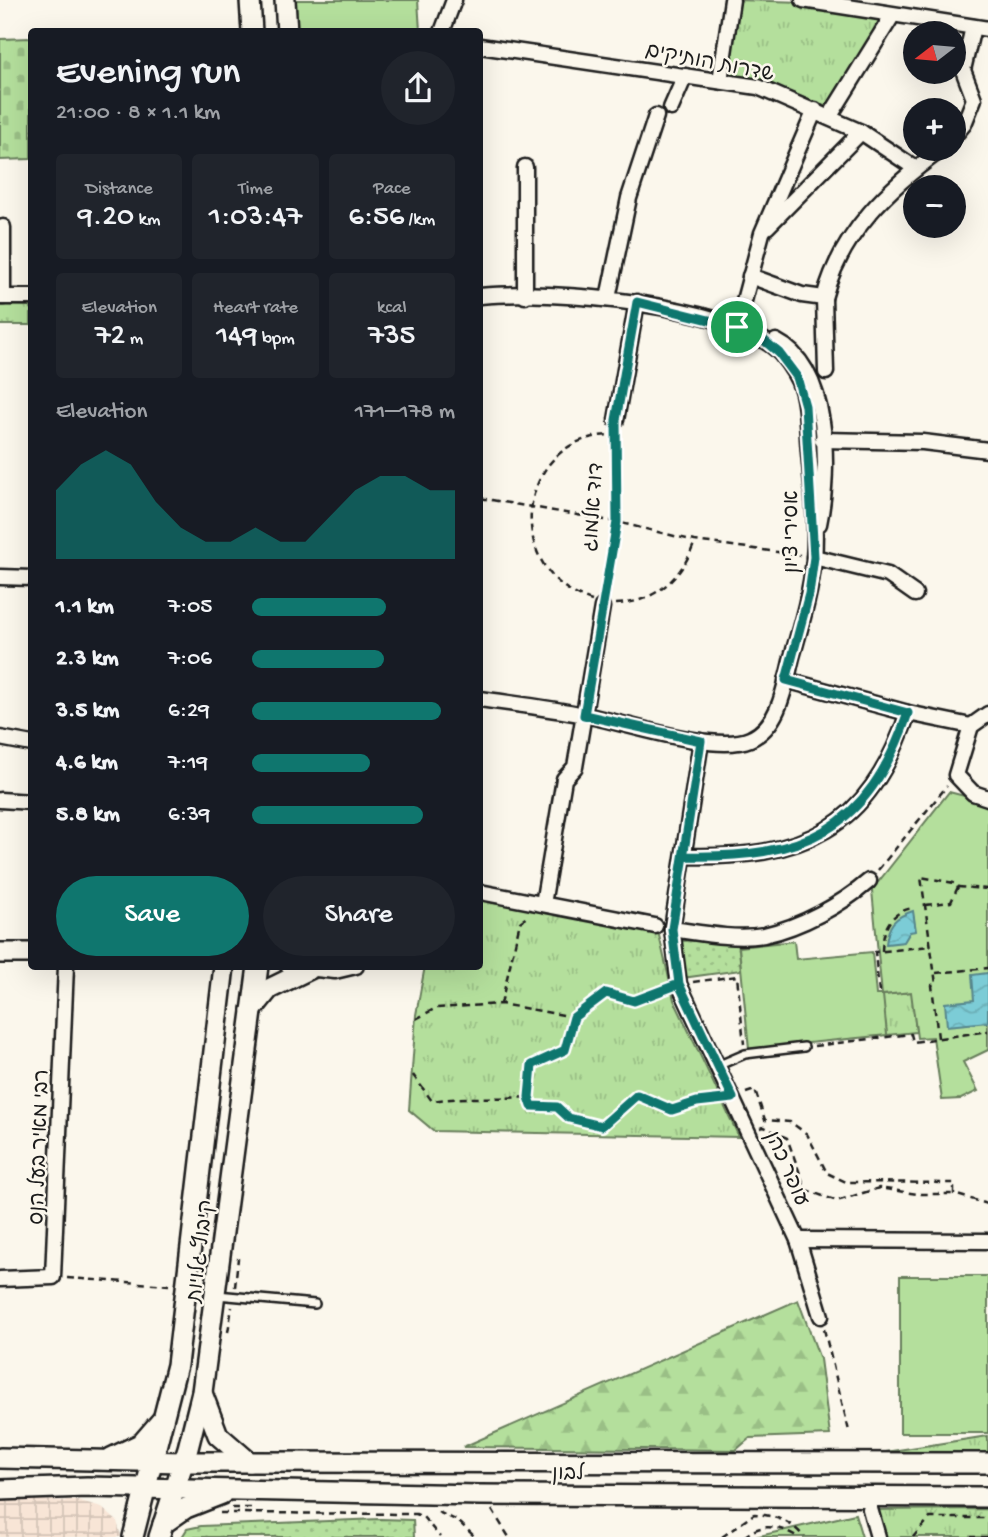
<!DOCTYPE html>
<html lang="en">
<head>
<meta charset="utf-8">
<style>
	:root { --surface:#171b24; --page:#20242c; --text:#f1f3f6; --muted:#9ea1a6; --accent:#0f766e }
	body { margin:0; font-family:"Gochi Hand","Playpen Sans Hebrew",sans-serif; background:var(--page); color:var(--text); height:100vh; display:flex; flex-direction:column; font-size:26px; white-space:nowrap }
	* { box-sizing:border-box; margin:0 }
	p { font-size:23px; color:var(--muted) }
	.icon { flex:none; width:38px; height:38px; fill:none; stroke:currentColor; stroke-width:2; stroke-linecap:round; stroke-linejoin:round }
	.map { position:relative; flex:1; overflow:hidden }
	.panel { position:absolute; left:28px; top:28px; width:455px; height:942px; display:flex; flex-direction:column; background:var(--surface); border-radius:7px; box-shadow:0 7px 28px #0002 }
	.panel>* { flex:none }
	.needle { width:46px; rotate:254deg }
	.controls { position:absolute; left:903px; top:21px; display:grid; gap:14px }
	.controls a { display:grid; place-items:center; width:63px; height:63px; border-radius:50%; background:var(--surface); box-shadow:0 7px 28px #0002; font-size:35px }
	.pin { position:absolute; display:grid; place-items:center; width:60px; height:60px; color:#fff; margin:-30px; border:4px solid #fff; border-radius:50%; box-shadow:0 2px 7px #0007 }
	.round { display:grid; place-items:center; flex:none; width:74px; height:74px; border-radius:37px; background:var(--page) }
	.overview { display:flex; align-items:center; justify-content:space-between; height:119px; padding:0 28px }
	h1 { font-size:38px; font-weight:600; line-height:52px }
	.figures { display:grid; grid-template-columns:repeat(3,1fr); gap:10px; height:119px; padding:7px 28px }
	.figures div { display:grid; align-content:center; border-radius:7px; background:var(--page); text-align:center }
	.figures b { font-size:30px; font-weight:600 }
	.figures small { font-size:19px; font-weight:400 }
	.figures p { font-size:19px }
	.chart { height:196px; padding:14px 28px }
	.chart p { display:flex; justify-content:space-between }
	.chart svg { width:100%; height:126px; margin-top:7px; fill:var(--accent); opacity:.7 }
	.cta { display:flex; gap:14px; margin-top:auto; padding:14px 28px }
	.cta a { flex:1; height:80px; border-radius:42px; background:var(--accent); color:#fff; font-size:28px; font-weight:600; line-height:80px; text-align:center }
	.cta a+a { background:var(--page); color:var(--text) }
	ul { padding:0 28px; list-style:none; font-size:23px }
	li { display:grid; grid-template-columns:112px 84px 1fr; align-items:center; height:52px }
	li i { height:18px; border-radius:9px; background:var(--accent) }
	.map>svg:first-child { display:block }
</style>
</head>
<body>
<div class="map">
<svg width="988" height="1537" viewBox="0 0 988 1537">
	<defs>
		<pattern id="industrial-grid" width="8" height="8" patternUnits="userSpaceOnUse" patternTransform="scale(1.75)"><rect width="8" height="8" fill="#f8e5d6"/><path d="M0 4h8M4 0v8" fill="none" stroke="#d4c4b7"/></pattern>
		<pattern id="grass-dots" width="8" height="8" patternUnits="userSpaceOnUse" patternTransform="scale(1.75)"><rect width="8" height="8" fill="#b4df9c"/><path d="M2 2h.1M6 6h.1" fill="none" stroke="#9abf86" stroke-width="1.8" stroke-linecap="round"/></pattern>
		<pattern id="forest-firs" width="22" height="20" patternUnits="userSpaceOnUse" patternTransform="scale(1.75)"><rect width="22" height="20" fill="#b4df9c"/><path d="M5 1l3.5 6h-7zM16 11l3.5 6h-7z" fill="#9abf86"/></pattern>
		<pattern id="cemetery-stones" width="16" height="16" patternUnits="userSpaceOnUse" patternTransform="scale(1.75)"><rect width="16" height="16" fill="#b4df9c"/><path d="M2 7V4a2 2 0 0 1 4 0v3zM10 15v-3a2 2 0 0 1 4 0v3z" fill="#9abf86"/></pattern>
		<pattern id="park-tufts" width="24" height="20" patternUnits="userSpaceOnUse" patternTransform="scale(1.75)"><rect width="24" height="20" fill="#b4df9c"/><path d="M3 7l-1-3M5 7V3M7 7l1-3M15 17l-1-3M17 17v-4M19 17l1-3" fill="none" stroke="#9abf86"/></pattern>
		<pattern id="water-waves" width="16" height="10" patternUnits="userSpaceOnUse" patternTransform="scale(1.75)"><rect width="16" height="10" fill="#7cccd6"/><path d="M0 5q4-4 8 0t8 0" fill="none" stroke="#6bafb7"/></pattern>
	</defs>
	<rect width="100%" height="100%" fill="#fbf7ec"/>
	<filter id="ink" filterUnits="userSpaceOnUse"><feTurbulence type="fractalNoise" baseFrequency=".0143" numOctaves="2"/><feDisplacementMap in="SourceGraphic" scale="14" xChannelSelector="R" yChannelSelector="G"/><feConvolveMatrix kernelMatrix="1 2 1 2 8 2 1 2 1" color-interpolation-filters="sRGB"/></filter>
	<g filter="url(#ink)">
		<path fill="url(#industrial-grid)" d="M0,1499L77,1501L102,1508L117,1521L121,1537H0Z"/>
		<g fill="url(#grass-dots)" stroke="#687e5c" stroke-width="2">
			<path d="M738,939L741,970L682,978L679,941Z"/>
			<path d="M380,1519L413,1520L414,1537H182L187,1529L201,1526Z"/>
		</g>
		<path fill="url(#forest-firs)" stroke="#687e5c" stroke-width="2" d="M798,1300L820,1359L830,1435L750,1438L736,1450L463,1447Z"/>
		<path fill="url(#cemetery-stones)" stroke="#687e5c" stroke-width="2" d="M31,38V159L0,160V39Z"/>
		<g fill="url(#park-tufts)" stroke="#687e5c" stroke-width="2">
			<path d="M735,0L803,2L884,17L827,107L762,81L726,77Z"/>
			<path d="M0,305L31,306V325H0Z"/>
			<path d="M480,896L658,931L674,1000L739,1137L434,1131L409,1110L416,1015L425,966H480Z"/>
			<path d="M912,992L916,1032L887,1035L882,995Z"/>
			<path d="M988,1436V1454L879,1453Z"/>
			<path d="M988,1509V1537H875L866,1510Z"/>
		</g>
		<g fill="#b4df9c" stroke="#687e5c" stroke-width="2">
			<path d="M295,0H418L420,31H297Z"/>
			<path d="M949,792L988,802V1050L963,1062L978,1091L961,1099L942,1100L933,1037L917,1038L911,992L883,995L887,1035L749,1049L739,947L794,941L796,959L872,952L876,995H882L872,890Z"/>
			<rect x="900" y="1276" width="88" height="157"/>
			<path d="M855,1514L862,1537H755Z"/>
		</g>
		<g fill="url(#water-waves)" stroke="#56868c" stroke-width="2">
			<path d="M913,911L916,931L910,932L904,942L886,944C888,925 894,917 913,911Z"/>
			<path d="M988,973V1022L947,1026L945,1003L974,1000L972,975Z"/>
		</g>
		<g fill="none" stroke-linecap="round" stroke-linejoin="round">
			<defs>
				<g id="lane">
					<path d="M717,1066L745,1054L804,1047"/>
					<path d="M217,1295L315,1304"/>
				</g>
				<g id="street">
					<path d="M803,0L988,29"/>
					<path d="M442,32L454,0"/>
					<path d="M480,46L758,87L861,132L915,168"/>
					<path d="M720,81L732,0"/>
					<path d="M671,108L685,76"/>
					<path d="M830,116L892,16"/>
					<path d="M954,136L964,124L974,99L963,70L973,27"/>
					<path d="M767,227L861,132"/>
					<path d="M750,276L802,295L824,298C841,233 889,187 942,149"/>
					<path d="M480,296C547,289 734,303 781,354C790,365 798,376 802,390C808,410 807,433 809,453C812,488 817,524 814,559C811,592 801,625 792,657C785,685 780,726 750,739C715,754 624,722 584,715C550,708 514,704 480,699"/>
					<path d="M525,296V167"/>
					<path d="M0,297H32"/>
					<path d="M3,297V227"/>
					<path d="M608,298L629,198L656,116"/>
					<path d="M824,298L826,372"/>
					<path d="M737,327L762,233L815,110"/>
					<path d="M776,341C831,369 830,472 819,524"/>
					<path d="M616,420L637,302"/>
					<path d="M822,440L923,442L988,450"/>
					<path d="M814,557L888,575L915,594"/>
					<path d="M0,577L32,578"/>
					<path d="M786,680L908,713L971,726"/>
					<path d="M988,714L971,726L956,775L973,793L988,798"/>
					<path d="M0,738L32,744"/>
					<path d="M701,741L672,929L679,984L798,1240L821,1316"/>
					<path d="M0,800L32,802"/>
					<path d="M684,856C804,859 868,831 908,713"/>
					<path d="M480,892L655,926"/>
					<path d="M543,904L564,779L575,767L602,607"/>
					<path d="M672,929C701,933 734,940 764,935C801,927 841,905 869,881"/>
					<path d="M288,966L335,971L356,966"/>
					<path d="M798,1240L988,1241"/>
					<path d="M0,1279L53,1277L66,966"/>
					<path d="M870,1509L878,1537"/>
				</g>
				<g id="secondary">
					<path d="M250,0L252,32"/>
					<path d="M285,0L287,32"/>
					<path d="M0,953H32"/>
					<path d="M252,1010L269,989L310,969"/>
					<path d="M202,1393L218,1435L249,1462"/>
					<path d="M0,1458L183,1462L988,1463"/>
					<path d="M111,1458L142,1443L161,1421"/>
					<path d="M0,1490L87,1487L479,1495L988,1497"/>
					<path d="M163,1524L186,1508L222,1494"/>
					<path d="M133,1537L177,1365L224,966"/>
					<path d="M159,1537L188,1448L202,1392L258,966"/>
				</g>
			</defs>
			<use href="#lane" stroke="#1c1c1c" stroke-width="12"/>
			<use href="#street" stroke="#1c1c1c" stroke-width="19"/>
			<use href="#secondary" stroke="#1c1c1c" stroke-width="24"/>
			<g stroke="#1c1c1c" stroke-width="2.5" stroke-dasharray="7 5" stroke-linecap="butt">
				<path d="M480,498L617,522L695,541L800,555"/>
				<path d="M604,594L617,522L616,433"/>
				<path d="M592,601C498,571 517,432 616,435"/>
				<path d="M616,604C655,603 683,577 695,541"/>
				<path d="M30,787L32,766"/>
				<path d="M878,870L947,786"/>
				<path d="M925,905L951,902L958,887"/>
				<path d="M882,951C883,929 889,913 912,908"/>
				<path d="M936,973L988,968"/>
				<path d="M693,982L737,976L744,1044"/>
				<path d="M879,992L875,952L931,946"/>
				<path d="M501,1004L520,922L528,916"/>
				<path d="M416,1019L436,1008L501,1004L574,1017"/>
				<path d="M938,1038L932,985L936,984L921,877L954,883L958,887L988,889"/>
				<path d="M814,1046L911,1034L913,1042L988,1031"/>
				<path d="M413,1075L432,1101C465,1096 495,1099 529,1097L532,1106L557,1107L569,1118L602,1126L637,1095L672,1110L697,1102L720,1100"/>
				<path d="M746,1093L755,1090L765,1120L790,1122L807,1134L827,1173L846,1182L954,1183V1194L988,1204"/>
				<path d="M529,1097L532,1065L565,1050L574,1017L606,993L634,1001L667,988"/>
				<path d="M760,1128L764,1127L787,1138L806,1190L837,1201L879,1188L917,1194H954"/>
				<path d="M67,1278L169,1285"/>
				<path d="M235,1287L238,1258"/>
				<path d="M824,1329L849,1431"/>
				<path d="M228,1332L232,1307"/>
				<path d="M232,1508H253"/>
				<path d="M492,1510L509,1537"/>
				<path d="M438,1512L458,1521L475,1537"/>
				<path d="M220,1513L416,1514L423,1517L440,1537"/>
				<path d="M722,1537L754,1514C774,1515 791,1521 804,1537"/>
				<path d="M744,1537C761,1522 780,1526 798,1537"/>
				<path d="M913,1537L930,1518H988"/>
				<path d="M969,1537H988"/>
			</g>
			<use href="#lane" stroke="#fbf7ec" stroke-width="7"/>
			<use href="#street" stroke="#fbf7ec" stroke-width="14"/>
			<use href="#secondary" stroke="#fbf7ec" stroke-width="19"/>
		</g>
	</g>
	<g fill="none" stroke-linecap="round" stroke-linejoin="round" filter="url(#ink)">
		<defs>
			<path id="route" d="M737,327L637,302L616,420L617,522L584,715L701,741L672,929L679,984L733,1098L697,1102L672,1110L637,1095L602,1126L569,1118L557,1107L532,1106L529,1097L532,1065L565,1050L574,1017L606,993L634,1001L679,984L672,929L684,856C804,859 868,831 908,713L786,680L809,594L814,557L805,406L797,377L779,353L760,337L737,327"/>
		</defs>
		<use href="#route" stroke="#fff" stroke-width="14"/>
		<use href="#route" stroke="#0f766e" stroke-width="9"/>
	</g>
	<g text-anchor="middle" stroke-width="5" stroke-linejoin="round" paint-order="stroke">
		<g font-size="21" fill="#1c1c1c" stroke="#fbf7ec">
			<text transform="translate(710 61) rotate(11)" y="7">שדרות הותיקים</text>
			<text transform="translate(592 507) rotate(-86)" y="7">דוד אלמוג</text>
			<text transform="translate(790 532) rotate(-90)" y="7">אסירי ציון</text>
			<text transform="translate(38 1147) rotate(-88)" y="7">רבי מאיר בעל הנס</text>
			<text transform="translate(788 1168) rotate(66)" y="7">עופר כהן</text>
			<text transform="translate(199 1251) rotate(-83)" y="7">קיבוץ גלויות</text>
			<text x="568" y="1479">לבון</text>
		</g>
	</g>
</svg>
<div class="controls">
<a><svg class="needle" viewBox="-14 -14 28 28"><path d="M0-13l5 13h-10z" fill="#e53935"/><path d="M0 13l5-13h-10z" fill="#9ea1a6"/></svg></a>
<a>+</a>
<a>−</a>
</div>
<div class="pin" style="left:737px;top:327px;background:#1e9e55"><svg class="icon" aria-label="arrive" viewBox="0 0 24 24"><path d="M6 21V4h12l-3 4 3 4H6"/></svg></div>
<section class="panel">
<div class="overview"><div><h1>Evening run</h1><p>21:00 · 8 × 1.1 km</p></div><a class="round"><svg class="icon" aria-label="share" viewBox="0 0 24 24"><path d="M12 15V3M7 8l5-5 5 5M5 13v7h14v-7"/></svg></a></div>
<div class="figures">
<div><p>Distance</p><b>9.20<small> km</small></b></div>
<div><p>Time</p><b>1:03:47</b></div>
<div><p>Pace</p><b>6:56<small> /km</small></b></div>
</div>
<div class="figures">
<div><p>Elevation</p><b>72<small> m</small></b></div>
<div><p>Heart rate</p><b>149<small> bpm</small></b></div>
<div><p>kcal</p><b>735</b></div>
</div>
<div class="chart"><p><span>Elevation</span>171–178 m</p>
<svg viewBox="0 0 160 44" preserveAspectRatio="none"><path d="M0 44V20L10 11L20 6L30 11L40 24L50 33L60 38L70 38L80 33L90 38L100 38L110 29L120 20L130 15L140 15L150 20L160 20V44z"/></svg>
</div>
<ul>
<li><b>1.1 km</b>7:05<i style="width:66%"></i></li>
<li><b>2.3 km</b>7:06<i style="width:65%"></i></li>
<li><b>3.5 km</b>6:29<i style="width:93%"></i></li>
<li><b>4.6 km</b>7:19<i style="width:58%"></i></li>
<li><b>5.8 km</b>6:39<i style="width:84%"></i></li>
</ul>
<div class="cta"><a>Save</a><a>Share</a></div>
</section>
</div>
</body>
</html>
